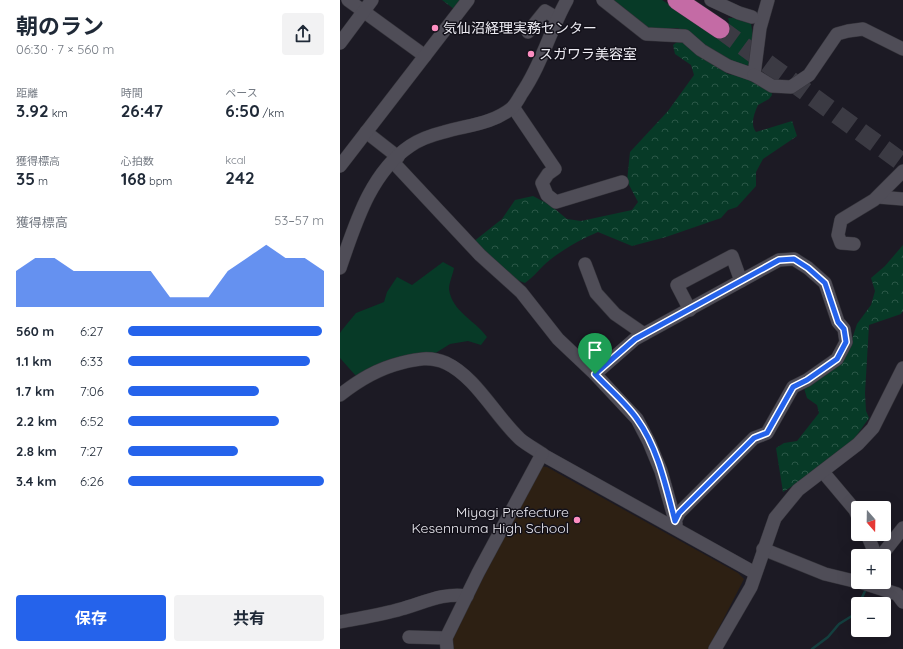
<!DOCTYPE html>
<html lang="ja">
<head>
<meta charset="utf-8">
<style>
	:root { --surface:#fff; --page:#f2f2f3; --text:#1f2937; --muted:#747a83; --accent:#2563eb }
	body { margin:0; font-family:Quicksand,"Noto Sans JP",sans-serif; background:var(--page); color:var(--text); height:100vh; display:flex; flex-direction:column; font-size:15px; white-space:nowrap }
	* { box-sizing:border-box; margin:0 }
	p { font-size:13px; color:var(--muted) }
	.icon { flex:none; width:22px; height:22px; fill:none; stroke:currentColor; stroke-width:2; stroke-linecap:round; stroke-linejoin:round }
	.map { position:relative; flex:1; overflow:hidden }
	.sheet { display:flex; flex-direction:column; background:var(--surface); width:340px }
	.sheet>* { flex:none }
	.needle { width:26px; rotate:160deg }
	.buttons { position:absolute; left:511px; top:501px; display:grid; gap:8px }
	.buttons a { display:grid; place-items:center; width:40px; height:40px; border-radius:4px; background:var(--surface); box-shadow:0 4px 16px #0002; font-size:20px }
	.pin { position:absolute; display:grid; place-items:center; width:34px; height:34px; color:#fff; margin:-41px -17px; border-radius:50% 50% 50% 0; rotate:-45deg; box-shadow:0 0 4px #0007 }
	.pin .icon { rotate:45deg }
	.round { display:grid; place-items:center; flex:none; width:42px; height:42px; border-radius:4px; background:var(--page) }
	.summary { display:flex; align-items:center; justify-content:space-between; height:68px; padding:0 16px }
	h1 { font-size:22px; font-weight:700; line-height:30px }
	.metrics { display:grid; grid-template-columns:repeat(3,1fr); gap:6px; height:68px; padding:4px 16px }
	.metrics div { display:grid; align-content:center }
	.metrics b { font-size:17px; font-weight:700 }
	.metrics small { font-size:11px; font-weight:400 }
	.metrics p { font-size:11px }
	.chart { height:112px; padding:8px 16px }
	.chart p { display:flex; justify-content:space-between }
	.chart svg { width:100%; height:72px; margin-top:4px; fill:var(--accent); opacity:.7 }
	.action { display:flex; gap:8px; margin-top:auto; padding:8px 16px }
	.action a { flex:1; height:46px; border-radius:4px; background:var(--accent); color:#fff; font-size:16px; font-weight:700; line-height:46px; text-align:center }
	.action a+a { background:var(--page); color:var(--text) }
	ul { padding:0 16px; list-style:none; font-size:13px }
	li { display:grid; grid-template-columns:64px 48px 1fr; align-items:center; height:30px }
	li i { height:10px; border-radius:5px; background:var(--accent) }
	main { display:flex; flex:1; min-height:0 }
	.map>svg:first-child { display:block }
</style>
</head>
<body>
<main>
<section class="sheet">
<div class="summary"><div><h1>朝のラン</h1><p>06:30 · 7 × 560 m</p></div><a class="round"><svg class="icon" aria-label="share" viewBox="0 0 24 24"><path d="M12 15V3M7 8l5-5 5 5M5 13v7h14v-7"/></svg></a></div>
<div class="metrics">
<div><p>距離</p><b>3.92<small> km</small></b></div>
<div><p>時間</p><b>26:47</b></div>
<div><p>ペース</p><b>6:50<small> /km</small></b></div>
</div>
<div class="metrics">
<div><p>獲得標高</p><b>35<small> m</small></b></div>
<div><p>心拍数</p><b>168<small> bpm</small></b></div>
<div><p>kcal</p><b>242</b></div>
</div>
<div class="chart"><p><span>獲得標高</span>53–57 m</p>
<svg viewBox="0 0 160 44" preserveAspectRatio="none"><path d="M0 44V22L10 14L20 14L30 22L40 22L50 22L60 22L70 22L80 38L90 38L100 38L110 22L120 14L130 6L140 14L150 14L160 22V44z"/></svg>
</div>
<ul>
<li><b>560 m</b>6:27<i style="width:99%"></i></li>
<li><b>1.1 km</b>6:33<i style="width:93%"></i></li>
<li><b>1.7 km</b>7:06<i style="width:67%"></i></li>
<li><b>2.2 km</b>6:52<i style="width:77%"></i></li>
<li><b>2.8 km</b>7:27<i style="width:56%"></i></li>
<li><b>3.4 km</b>6:26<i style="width:100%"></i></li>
</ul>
<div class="action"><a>保存</a><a>共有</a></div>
</section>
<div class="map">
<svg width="563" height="649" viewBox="0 0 563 649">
	<defs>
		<pattern id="forest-crowns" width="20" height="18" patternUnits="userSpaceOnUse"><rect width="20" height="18" fill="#073a27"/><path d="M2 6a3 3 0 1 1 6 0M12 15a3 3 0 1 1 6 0" fill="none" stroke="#2b5747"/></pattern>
	</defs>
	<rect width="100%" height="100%" fill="#1c1a24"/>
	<path fill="#2d2013" d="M200,466L207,467L398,573L404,579L368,649H111V641Z"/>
	<g fill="#073a27">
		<path d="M274,0H322L372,33L384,38L391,32L388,18H410L414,40L409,65L396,69L338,28L311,30Z"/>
		<path d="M103,262L114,268C113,274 109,283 109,289C112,312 135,320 147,337L141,345L128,341L110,344L94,354L16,376L0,358V333L2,330L16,313L44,302L47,292L57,277L72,285Z"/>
	</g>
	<g fill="url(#forest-crowns)">
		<path d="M102,0H121L114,9Z"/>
		<path d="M337,42L346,43L363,58L388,74L410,78L431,89L432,95L429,99L418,105C414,114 410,124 416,132L452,121L457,136L423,159L416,172V186L397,207L388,210L381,218L326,237L292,246L258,232C241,239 216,253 203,266C197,272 192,278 185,283L177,280L133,242L162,219L175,200L193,196L210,205L227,219L241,221L292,210L298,202L287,181L290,152L328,111L354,75L351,65L335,54L333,45Z"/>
		<path d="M563,245V311L561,314L529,325L525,393L526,411L529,418L512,442L479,469L443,492L436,448L444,443L457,441L479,413L477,405L467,398L463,385L511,342L517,324L531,305L535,291L531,278L545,266Z"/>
	</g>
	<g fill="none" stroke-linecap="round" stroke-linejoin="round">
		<g stroke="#143f3f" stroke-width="2.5">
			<path d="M519,604L526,589"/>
			<path d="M472,649L488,637L499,624L515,614L518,608"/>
		</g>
		<path stroke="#3b3a43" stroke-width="19" stroke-dasharray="19 10" stroke-linecap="butt" d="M380,29L563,163"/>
		<defs>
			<g id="minor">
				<path d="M8,0L85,56"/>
				<path d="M263,0L306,34L345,36L361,50L388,66L414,75L420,28L428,0"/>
				<path d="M371,0L399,13L412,17"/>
				<path d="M188,32L205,11L217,18"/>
				<path d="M0,43L32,0"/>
				<path d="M414,75L432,86L451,87L469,75L497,34L508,31L523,29L563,49"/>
				<path d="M173,107L215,169L208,174L202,183L207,195L216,202L282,182"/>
				<path d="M26,132L58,157"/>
				<path d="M53,162L140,255L181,292L218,339L255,374L297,419L309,442L321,471L336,524"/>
				<path d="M0,166L128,0"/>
				<path d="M538,197L563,199"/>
				<path d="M514,244L501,243L498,235L501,220L534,200L563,171"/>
				<path d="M245,264L256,293L275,314L304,334"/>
				<path d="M0,268C15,225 30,173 70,146C80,139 92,135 104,132C128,125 152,124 172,108C176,104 179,98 182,93C202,64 210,30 227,0"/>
				<path d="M350,310L337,285L392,256L401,281"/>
				<path d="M255,374L295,339L439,260L454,259L468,268L485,283L498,322L504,329L506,342L497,359L467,380L453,387L427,433L414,438L339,513L335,521"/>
				<path d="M0,395C19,380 37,369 61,363C77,359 90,356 106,363C136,377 156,417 180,439C187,445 197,450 205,456L415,573"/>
				<path d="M483,472L515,510L518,517"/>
				<path d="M527,534L536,556"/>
				<path d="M423,549L485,574L518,582"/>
				<path d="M541,556L563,528"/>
				<path d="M520,582L557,594L563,602"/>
				<path d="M0,622C20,618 41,615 61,609C83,603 104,592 127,596"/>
				<path d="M69,637L106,638"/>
				<path d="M107,649L106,638L138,573L202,454"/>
				<path d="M375,649L411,587L435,518L458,490L518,444L533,428L563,368"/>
			</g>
			<path id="highway" d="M337,0L380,29"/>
		</defs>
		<use href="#minor" stroke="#35343b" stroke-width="14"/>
		<use href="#highway" stroke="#35343b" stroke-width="20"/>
		<use href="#minor" stroke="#4f4d57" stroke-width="13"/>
		<use href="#highway" stroke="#c46ba5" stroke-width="19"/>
	</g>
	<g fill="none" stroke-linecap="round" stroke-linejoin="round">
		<defs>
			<path id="route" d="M454,259L468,268L485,283L498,322L504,329L506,342L497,359L467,380L453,387L427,433L414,438L339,513L335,521C326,487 318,448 297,419C286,403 269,389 255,374L295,339L439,260Z"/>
		</defs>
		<use href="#route" stroke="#fff" stroke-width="8"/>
		<use href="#route" stroke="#2563eb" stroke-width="5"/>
	</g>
	<g fill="#fd8ec1" stroke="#13111a" stroke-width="1.5">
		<circle cx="95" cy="28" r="4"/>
		<circle cx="191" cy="54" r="4"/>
		<circle cx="237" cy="520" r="4"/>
	</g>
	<g text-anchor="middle" stroke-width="3" stroke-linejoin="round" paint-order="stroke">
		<g font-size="14" fill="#edecf3" stroke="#13111a" text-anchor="start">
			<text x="103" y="33">気仙沼経理実務センター</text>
			<text x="199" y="59">スガワラ美容室</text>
			<text x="229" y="517" text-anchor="end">Miyagi Prefecture<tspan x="229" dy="16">Kesennuma High School</tspan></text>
		</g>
	</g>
</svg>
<div class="buttons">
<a><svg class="needle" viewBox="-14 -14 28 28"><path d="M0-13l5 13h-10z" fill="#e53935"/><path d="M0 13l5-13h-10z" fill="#747a83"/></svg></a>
<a>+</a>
<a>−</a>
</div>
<div class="pin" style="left:255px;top:374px;background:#1e9e55"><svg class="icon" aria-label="arrive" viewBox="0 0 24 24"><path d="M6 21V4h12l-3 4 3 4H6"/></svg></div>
</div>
</main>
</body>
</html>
